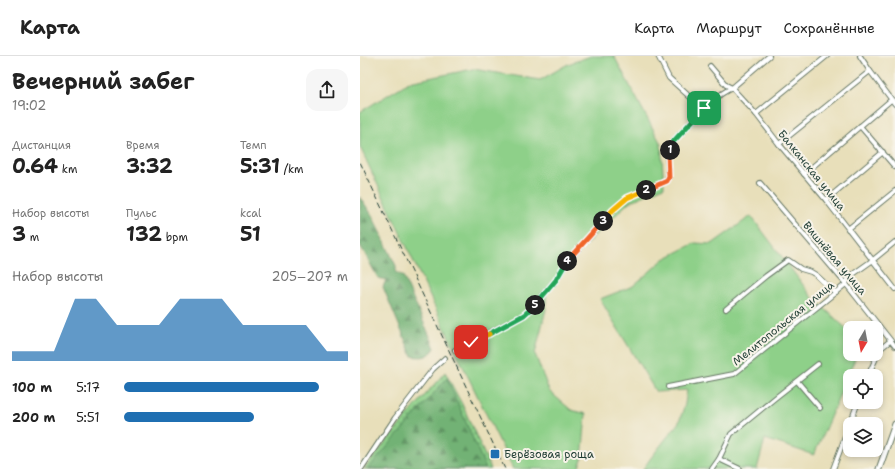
<!DOCTYPE html>
<html lang="ru">
<head>
<meta charset="utf-8">
<style>
	:root { --surface:#fff; --page:#f6f6f6; --text:#222; --muted:#767676; --line:#e0e0e0; --accent:#1f6fb2 }
	body { margin:0; font-family:"Shantell Sans",sans-serif; background:var(--page); color:var(--text); height:100vh; display:flex; flex-direction:column; font-size:15px; white-space:nowrap }
	* { box-sizing:border-box; margin:0 }
	p { font-size:13px; color:var(--muted) }
	.icon { flex:none; width:22px; height:22px; fill:none; stroke:currentColor; stroke-width:2; stroke-linecap:round; stroke-linejoin:round }
	.map { position:relative; flex:1; overflow:hidden }
	.sheet { display:flex; flex-direction:column; background:var(--surface); width:360px }
	.sheet>* { flex:none }
	.needle { width:26px; rotate:190deg }
	.controls { position:absolute; left:483px; top:265px; display:grid; gap:8px }
	.controls a { display:grid; place-items:center; width:40px; height:40px; border-radius:8px; background:var(--surface); box-shadow:0 2px 6px #0003; font-size:20px }
	.pin { position:absolute; display:grid; place-items:center; width:34px; height:34px; color:#fff; margin:-17px; border-radius:8px; box-shadow:0 2px 6px #0006 }
	.km { position:absolute; width:20px; height:20px; margin:-10px; border-radius:50%; background:#222; color:#fff; font-size:11px; line-height:20px; text-align:center }
	.round { display:grid; place-items:center; flex:none; width:42px; height:42px; border-radius:12px; background:var(--page) }
	.head { display:flex; align-items:center; justify-content:space-between; height:68px; padding:0 12px }
	h1 { font-size:22px; font-weight:700; line-height:30px }
	.metrics { display:grid; grid-template-columns:repeat(3,1fr); gap:6px; height:68px; padding:4px 12px }
	.metrics div { display:grid; align-content:center }
	.metrics b { font-size:20px; font-weight:700 }
	.metrics small { font-size:11px; font-weight:400 }
	.metrics p { font-size:11px }
	.chart { height:112px; padding:8px 12px }
	.chart p { display:flex; justify-content:space-between }
	.chart svg { width:100%; height:72px; margin-top:4px; fill:var(--accent); opacity:.7 }
	ul { padding:0 12px; list-style:none; font-size:13px }
	li { display:grid; grid-template-columns:64px 48px 1fr; align-items:center; height:30px }
	li i { height:10px; border-radius:5px; background:var(--accent) }
	header { display:flex; align-items:center; gap:24px; box-sizing:border-box; height:56px; padding:0 20px; background:var(--surface); border-bottom:1px solid var(--line) }
	header strong { font-size:19px }
	nav { display:flex; gap:22px; margin-inline-start:auto; font-size:14px }
	main { display:flex; flex:1; min-height:0 }
	.map>svg:first-child { display:block }
</style>
</head>
<body>
<header>
<strong>Карта</strong>
<nav><a>Карта</a><a>Маршрут</a><a>Сохранённые</a></nav>
</header>
<main>
<section class="sheet">
<div class="head"><div><h1>Вечерний забег</h1><p>19:02</p></div><a class="round"><svg class="icon" aria-label="share" viewBox="0 0 24 24"><path d="M12 15V3M7 8l5-5 5 5M5 13v7h14v-7"/></svg></a></div>
<div class="metrics">
<div><p>Дистанция</p><b>0.64<small> km</small></b></div>
<div><p>Время</p><b>3:32</b></div>
<div><p>Темп</p><b>5:31<small> /km</small></b></div>
</div>
<div class="metrics">
<div><p>Набор высоты</p><b>3<small> m</small></b></div>
<div><p>Пульс</p><b>132<small> bpm</small></b></div>
<div><p>kcal</p><b>51</b></div>
</div>
<div class="chart"><p><span>Набор высоты</span>205–207 m</p>
<svg viewBox="0 0 160 44" preserveAspectRatio="none"><path d="M0 44V38L10 38L20 38L30 6L40 6L50 22L60 22L70 22L80 6L90 6L100 6L110 22L120 22L130 22L140 22L150 38L160 38V44z"/></svg>
</div>
<ul>
<li><b>100 m</b>5:17<i style="width:87%"></i></li>
<li><b>200 m</b>5:51<i style="width:58%"></i></li>
</ul>
</section>
<div class="map">
<svg width="535" height="413" viewBox="0 0 535 413">
	<defs>
		<pattern id="grass-dots" width="8" height="8" patternUnits="userSpaceOnUse"><rect width="8" height="8" fill="#8ed089"/><path d="M2 2h.1M6 6h.1" fill="none" stroke="#73aa71" stroke-width="1.8" stroke-linecap="round"/></pattern>
		<pattern id="forest-firs" width="22" height="20" patternUnits="userSpaceOnUse"><rect width="22" height="20" fill="#72b275"/><path d="M5 1l3.5 6h-7zM16 11l3.5 6h-7z" fill="#5d9261"/></pattern>
	</defs>
	<rect width="100%" height="100%" fill="#f7f3e8"/>
	<filter id="ink" filterUnits="userSpaceOnUse"><feTurbulence type="fractalNoise" baseFrequency=".025" numOctaves="2"/><feDisplacementMap in="SourceGraphic" scale="8" xChannelSelector="R" yChannelSelector="G"/><feConvolveMatrix kernelMatrix="1 2 1 2 8 2 1 2 1" color-interpolation-filters="sRGB"/></filter>
	<filter id="wash" filterUnits="userSpaceOnUse"><feTurbulence type="fractalNoise" baseFrequency=".012" numOctaves="4" result="noise"/><feDisplacementMap in="SourceGraphic" scale="16" xChannelSelector="R" yChannelSelector="G"/><feGaussianBlur stdDeviation="0.9" result="paint"/><feColorMatrix in="noise" values="0 0 0 0 0 0 0 0 0 0 0 0 0 0 0 0 0 1.4 0 .05"/><feComposite in="paint" operator="in"/></filter>
	<g filter="url(#wash)">
		<rect width="100%" height="100%" fill="#e8dfba"/>
		<path fill="url(#grass-dots)" stroke="#56865e" d="M85,316L102,348L131,413H4L47,360Z"/>
		<g fill="url(#forest-firs)" stroke="#487854">
			<path d="M0,141L12,159L36,210V216L43,220L75,292C69,301 63,302 52,300L23,231L26,224L18,222L0,189Z"/>
			<path d="M87,322L126,413H8Z"/>
		</g>
		<g fill="#8ed089" stroke="#56865e">
			<path d="M231,0H254L301,88L304,131L269,146L233,181L186,235V253L175,298L189,335L211,354L226,358L222,403L218,413H153L95,294L0,91V56L49,26L113,13L180,24L208,8Z"/>
			<path d="M391,160L453,242L490,276V298H497L454,399L405,383L397,413H283L290,403L319,366L325,348L327,334L296,336L240,243L273,230L304,203L335,187L352,188Z"/>
		</g>
	</g>
	<g filter="url(#ink)">
		<g fill="none" stroke-linecap="round" stroke-linejoin="round">
			<defs>
				<g id="minor">
					<path d="M298,0L309,22L330,41L344,52"/>
					<path d="M500,0L510,15L535,48"/>
					<path d="M350,10L366,29L372,32L396,58L419,88L466,144L535,233"/>
					<path d="M396,58L467,0"/>
					<path d="M500,70L535,111"/>
					<path d="M419,88L510,15"/>
					<path d="M444,118L531,44"/>
					<path d="M400,127L486,228L535,290"/>
					<path d="M466,144L523,96"/>
					<path d="M488,173L535,135"/>
					<path d="M366,253L406,220L428,204L441,213L451,216L456,219L472,234L476,236"/>
					<path d="M95,294L164,259L175,248L196,224L209,203L253,154L267,142L307,125C311,116 306,106 308,98C311,86 320,78 328,70C341,56 354,40 372,32L409,0"/>
					<path d="M508,320L520,293L530,285"/>
					<path d="M437,325L460,352"/>
					<path d="M308,331L374,318L486,228L489,221L513,204L535,186"/>
					<path d="M490,368L498,346"/>
					<path d="M359,403L380,413"/>
					<path d="M1,413L35,362L73,313L85,302"/>
					<path d="M352,413L359,403L371,378L415,342L458,308"/>
					<path d="M473,413L490,368"/>
				</g>
				<path id="tertiary" d="M519,413L535,368"/>
			</defs>
			<use href="#minor" stroke="#657663" stroke-width="6"/>
			<use href="#tertiary" stroke="#657663" stroke-width="7"/>
			<use href="#minor" stroke="#fff" stroke-width="4"/>
			<use href="#tertiary" stroke="#fff" stroke-width="5"/>
			<path stroke="#1f3d34" stroke-width="1" stroke-dasharray="6 3" stroke-linecap="butt" d="M0,106L145,413"/>
		</g>
	</g>
	<g fill="none" stroke-linecap="round" stroke-linejoin="round" filter="url(#ink)">
		<defs>
			<path id="split-1" d="M310,94L313,86L344,52"/>
			<path id="split-2" d="M286,134L307,125L309,121L308,98L310,94"/>
			<path id="split-3" d="M243,165L253,154L267,142L286,134"/>
			<path id="split-4" d="M207,205L243,165"/>
			<path id="split-5" d="M175,249L196,224L207,205"/>
			<path id="split-6" d="M129,278L164,259L175,249"/>
			<path id="split-7" d="M111,286L129,278"/>
		</defs>
		<use href="#split-1" stroke="#fff" stroke-width="8"/>
		<use href="#split-2" stroke="#fff" stroke-width="8"/>
		<use href="#split-3" stroke="#fff" stroke-width="8"/>
		<use href="#split-4" stroke="#fff" stroke-width="8"/>
		<use href="#split-5" stroke="#fff" stroke-width="8"/>
		<use href="#split-6" stroke="#fff" stroke-width="8"/>
		<use href="#split-7" stroke="#fff" stroke-width="8"/>
		<use href="#split-1" stroke="#22a559" stroke-width="5"/>
		<use href="#split-2" stroke="#f0652b" stroke-width="5"/>
		<use href="#split-3" stroke="#f5b400" stroke-width="5"/>
		<use href="#split-4" stroke="#f0652b" stroke-width="5"/>
		<use href="#split-5" stroke="#22a559" stroke-width="5"/>
		<use href="#split-6" stroke="#22a559" stroke-width="5"/>
		<use href="#split-7" stroke="#f5b400" stroke-width="5"/>
	</g>
	<rect fill="#1f6fb2" stroke="#f7f3e8" stroke-width="1.5" x="130" y="393" width="10" height="10" rx="2"/>
	<g text-anchor="middle" stroke-width="4" stroke-linejoin="round" paint-order="stroke">
		<g font-size="11" fill="#1f3d34" stroke="#f7f3e8">
			<text transform="translate(452 114) rotate(51)" y="4">Балканская улица</text>
			<text transform="translate(475 202) rotate(50)" y="4">Вишнёвая улица</text>
			<text transform="translate(423 267) rotate(-39)" y="4">Мелитопольская улица</text>
		</g>
		<g font-size="11" fill="#1f3d34" stroke="#f7f3e8" text-anchor="start">
			<text x="144" y="402">Берёзовая роща</text>
		</g>
	</g>
</svg>
<div class="controls">
<a><svg class="needle" viewBox="-14 -14 28 28"><path d="M0-13l5 13h-10z" fill="#e53935"/><path d="M0 13l5-13h-10z" fill="#767676"/></svg></a>
<a><svg class="icon" aria-label="locate" viewBox="0 0 24 24"><circle cx="12" cy="12" r="6"/><path d="M12 2v4M12 18v4M2 12h4M18 12h4"/></svg></a>
<a><svg class="icon" aria-label="layers" viewBox="0 0 24 24"><path d="M12 4l9 5-9 5-9-5zM3 14l9 5 9-5"/></svg></a>
</div>
<div class="pin" style="left:344px;top:52px;background:#1e9e55"><svg class="icon" aria-label="arrive" viewBox="0 0 24 24"><path d="M6 21V4h12l-3 4 3 4H6"/></svg></div>
<div class="pin" style="left:111px;top:286px;background:#d93025"><svg class="icon" aria-label="check" viewBox="0 0 24 24"><path d="M5 12l5 5 9-10"/></svg></div>
<b class="km" style="left:310px;top:94px">1</b>
<b class="km" style="left:286px;top:134px">2</b>
<b class="km" style="left:243px;top:165px">3</b>
<b class="km" style="left:207px;top:205px">4</b>
<b class="km" style="left:175px;top:249px">5</b>
</div>
</main>
</body>
</html>
